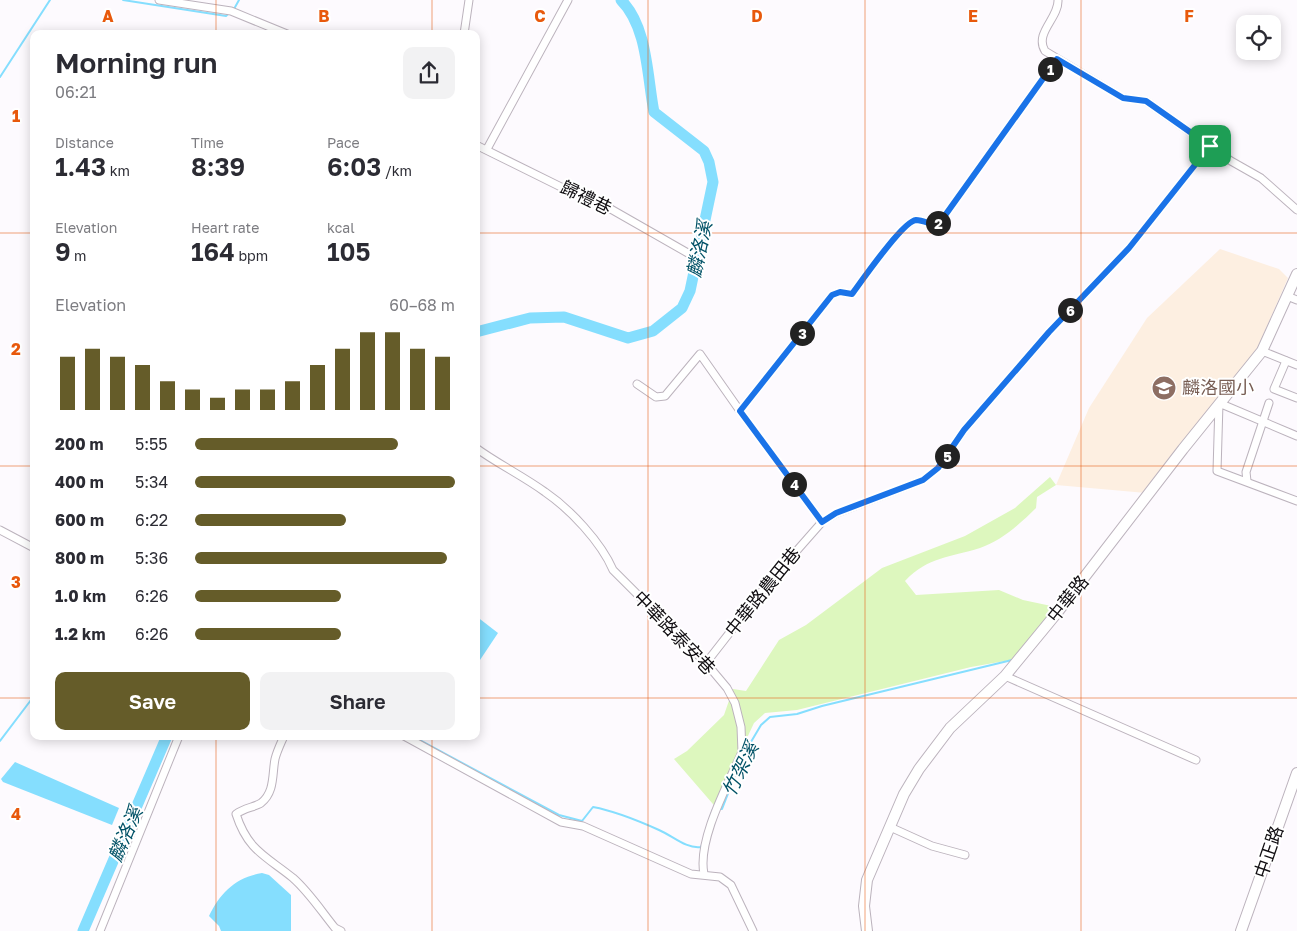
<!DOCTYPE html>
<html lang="en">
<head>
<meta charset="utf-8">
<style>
	:root { --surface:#fff; --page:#f2f2f3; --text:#2b2b33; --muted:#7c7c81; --accent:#655c29 }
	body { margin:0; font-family:"Golos Text","Noto Sans TC",sans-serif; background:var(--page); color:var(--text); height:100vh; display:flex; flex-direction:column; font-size:19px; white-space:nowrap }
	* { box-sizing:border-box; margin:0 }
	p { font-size:16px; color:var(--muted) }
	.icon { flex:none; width:28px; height:28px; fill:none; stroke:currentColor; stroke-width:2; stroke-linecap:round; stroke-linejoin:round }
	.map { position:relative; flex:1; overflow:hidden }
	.details { position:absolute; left:30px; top:30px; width:450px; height:710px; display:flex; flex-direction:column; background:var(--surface); border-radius:10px; box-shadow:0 2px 12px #0003 }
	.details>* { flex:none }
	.buttons { position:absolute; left:1236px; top:15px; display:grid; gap:10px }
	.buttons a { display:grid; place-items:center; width:45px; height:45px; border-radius:10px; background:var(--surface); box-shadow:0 2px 12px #0003; font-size:25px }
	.pin { position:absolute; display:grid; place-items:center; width:42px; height:42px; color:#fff; margin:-21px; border-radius:10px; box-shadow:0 2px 8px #0006 }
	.km { position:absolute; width:25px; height:25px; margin:-12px; border-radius:50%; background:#222; color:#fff; font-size:14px; line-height:25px; text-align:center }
	.round { display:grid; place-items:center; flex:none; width:52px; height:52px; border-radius:10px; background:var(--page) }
	.head { display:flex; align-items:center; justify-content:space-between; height:85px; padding:0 25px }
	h1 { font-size:28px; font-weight:600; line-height:38px }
	.metrics { display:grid; grid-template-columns:repeat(3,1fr); gap:8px; height:85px; padding:5px 25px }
	.metrics div { display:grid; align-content:center }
	.metrics b { font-size:25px; font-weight:600 }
	.metrics small { font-size:14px; font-weight:400 }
	.metrics p { font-size:14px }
	.chart { height:140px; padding:10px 25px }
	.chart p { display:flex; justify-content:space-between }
	.chart svg { width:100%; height:90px; margin-top:5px; stroke:var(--accent); stroke-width:6 }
	.action { display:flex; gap:10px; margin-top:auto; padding:10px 25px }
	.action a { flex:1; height:58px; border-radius:10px; background:var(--accent); color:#fff; font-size:20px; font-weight:600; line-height:58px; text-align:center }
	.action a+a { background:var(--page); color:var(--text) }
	ul { padding:0 25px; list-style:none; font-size:16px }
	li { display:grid; grid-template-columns:80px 60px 1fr; align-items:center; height:38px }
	li i { height:12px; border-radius:6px; background:var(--accent) }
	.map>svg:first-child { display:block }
</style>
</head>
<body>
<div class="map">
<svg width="1297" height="931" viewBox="0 0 1297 931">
	<rect width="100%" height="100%" fill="#fdfafe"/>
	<path fill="#fdefe1" d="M1220,249L1279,269L1288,278L1258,347L1146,493L1056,485L1089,408L1147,318Z"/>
	<path fill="#ddf7be" d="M1050,477L1056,485L1037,497L1036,508C1021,523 1001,541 980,548C949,558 929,556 905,581L916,595L999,590L1023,600L1056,607L1016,659L971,667L797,710L765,713L754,723L739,755L719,811L674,759L687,751L724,715L733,689L746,691L779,640L806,625L882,568L965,536L1015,508Z"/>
	<g fill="#85defe">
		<path d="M476,616L498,633L476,666Z"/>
		<path d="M15,762L119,808L112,825L3,782L1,779Z"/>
		<path d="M262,873L269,875L291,895V931H221L219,926L209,916C220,893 236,877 262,873Z"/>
	</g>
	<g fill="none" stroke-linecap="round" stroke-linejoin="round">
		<g stroke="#85defe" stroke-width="2">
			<path d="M123,0L226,16L228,14"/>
			<path d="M234,9L239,0"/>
			<path d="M0,77L50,0"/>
			<path d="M412,736L559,815L582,821L593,807C615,811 639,821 659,830C673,836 686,849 701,847L702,845"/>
			<path d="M167,737V736"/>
			<path d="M0,741L34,696"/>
			<path d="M745,752L761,725L770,717L797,714L822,706L1012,660"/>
			<path d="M718,809H722L738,768"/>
			<path d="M708,823L713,809"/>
		</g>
		<g stroke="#85defe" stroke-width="11">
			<path d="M476,332L530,318L564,317L628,338L653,331L682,308L690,291L713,182L709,162L704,151L654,112C647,77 648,27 621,0"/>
			<path d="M83,931L167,736"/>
		</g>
		<defs>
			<g id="street">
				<path d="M159,0L231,11L287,34"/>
				<path d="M1058,0C1059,18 1034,33 1045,51L1123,98L1146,101L1231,161L1261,178L1297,210"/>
				<path d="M464,34L469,0"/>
				<path d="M476,145L561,187L595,200L693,256"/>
				<path d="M487,149L568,0"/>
				<path d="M1287,296L1297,300"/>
				<path d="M1262,351L1297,365"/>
				<path d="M1286,361L1274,389L1297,398"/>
				<path d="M637,384L656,397L665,396L700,354L740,411L822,522"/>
				<path d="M740,411L832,295L840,292L852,294C861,282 903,221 916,220C922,220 930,224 935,225L941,221L1057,59"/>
				<path d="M1297,436L1219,403L1217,471L1297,501"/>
				<path d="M476,448C498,464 523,476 545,492C570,509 601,542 613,570L706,663L727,688L735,703L741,727L742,752C728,784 697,840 704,874"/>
				<path d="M1247,481L1246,472L1269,403"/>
				<path d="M0,530L34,548"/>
				<path d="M706,663L770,581L822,522L837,513L923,480L938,468L964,430L1049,332L1129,248L1210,146"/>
				<path d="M1005,676L1196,760"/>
				<path d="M284,736C281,743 277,751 275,759C272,774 275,792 261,803C255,807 244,808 236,814C248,851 266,856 293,878C309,892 322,912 335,928L341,931"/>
				<path d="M404,736L561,822L583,826L691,874L720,877L731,885L753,931"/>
				<path d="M890,827L932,846L965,855"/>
				<path d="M100,931L179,736"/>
			</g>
			<g id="secondary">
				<path d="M867,931L864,906L867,880L904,794L919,769L950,728L1005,676L1056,614L1183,449L1262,351L1297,274"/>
				<path d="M1241,931L1297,773"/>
			</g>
		</defs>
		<use href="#street" stroke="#bcb3bd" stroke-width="9"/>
		<use href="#secondary" stroke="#bcb3bd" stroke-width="12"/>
		<use href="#street" stroke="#fff" stroke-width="7"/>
		<use href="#secondary" stroke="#fff" stroke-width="10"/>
	</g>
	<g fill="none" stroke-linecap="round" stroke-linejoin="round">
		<defs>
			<path id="route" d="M1057,59L1123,98L1146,101L1210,146L1129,248L1049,332L964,430L938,468L923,480L836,513L822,522L740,411L832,295L840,292L852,294C861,282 903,221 916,220C922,220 930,224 935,225L941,221Z"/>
		</defs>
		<use href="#route" stroke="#fff" stroke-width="10"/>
		<use href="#route" stroke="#1a73e8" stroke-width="6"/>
	</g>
	<path fill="none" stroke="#e8590c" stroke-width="1" stroke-opacity="0.55" d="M216,0V34M432,0V34M648,0V931M865,0V931M1081,0V931M0,233H34M476,233H1297M0,466H34M476,466H1297M0,698H34M476,698H1297M216,736V931M432,736V931"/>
	<defs>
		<symbol id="school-disc" viewBox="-11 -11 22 22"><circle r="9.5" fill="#8d6e63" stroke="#fff"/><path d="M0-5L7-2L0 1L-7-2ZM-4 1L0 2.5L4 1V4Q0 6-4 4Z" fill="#fff"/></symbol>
	</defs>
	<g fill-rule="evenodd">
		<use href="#school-disc" x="1150" y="374" width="28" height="28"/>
	</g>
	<g text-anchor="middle" stroke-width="4" stroke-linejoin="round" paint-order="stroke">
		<g font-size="18" fill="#0f0c10" stroke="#fff">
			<text transform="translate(586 198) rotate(26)" y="6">歸禮巷</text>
			<text transform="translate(763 592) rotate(-51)" y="6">中華路農田巷</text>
			<text transform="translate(1068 599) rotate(-51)" y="6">中華路</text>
			<text transform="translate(674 633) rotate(46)" y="6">中華路泰安巷</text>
			<text transform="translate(1269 852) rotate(-71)" y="6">中正路</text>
		</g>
		<g font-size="18" fill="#785e54" stroke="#fff" text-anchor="start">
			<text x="1182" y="394">麟洛國小</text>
		</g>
		<g font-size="19" font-style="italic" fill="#005166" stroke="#fff">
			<text transform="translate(699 249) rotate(-78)" y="7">麟洛溪</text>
			<text transform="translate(740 769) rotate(-64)" y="7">竹架溪</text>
			<text transform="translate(125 834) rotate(-67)" y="7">麟洛溪</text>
		</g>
	</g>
	<g font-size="16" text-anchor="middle" font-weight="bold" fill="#e8590c" stroke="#fff" stroke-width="4" stroke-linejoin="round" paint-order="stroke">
		<text x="108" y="22">A</text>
		<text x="324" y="22">B</text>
		<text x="540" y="22">C</text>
		<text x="757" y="22">D</text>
		<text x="973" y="22">E</text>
		<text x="1189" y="22">F</text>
		<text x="16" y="122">1</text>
		<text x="16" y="355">2</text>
		<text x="16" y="588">3</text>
		<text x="16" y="820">4</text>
	</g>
</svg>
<div class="buttons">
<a><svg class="icon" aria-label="locate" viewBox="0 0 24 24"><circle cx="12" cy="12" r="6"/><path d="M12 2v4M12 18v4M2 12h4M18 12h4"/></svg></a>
</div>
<div class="pin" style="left:1210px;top:146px;background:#1e9e55"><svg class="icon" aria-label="arrive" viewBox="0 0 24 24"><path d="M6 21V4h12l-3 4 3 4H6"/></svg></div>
<b class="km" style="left:1050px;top:69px">1</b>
<b class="km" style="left:938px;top:223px">2</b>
<b class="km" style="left:802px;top:333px">3</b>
<b class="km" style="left:794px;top:484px">4</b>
<b class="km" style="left:947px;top:456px">5</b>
<b class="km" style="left:1070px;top:310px">6</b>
<section class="details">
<div class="head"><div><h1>Morning run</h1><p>06:21</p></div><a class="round"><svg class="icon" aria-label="share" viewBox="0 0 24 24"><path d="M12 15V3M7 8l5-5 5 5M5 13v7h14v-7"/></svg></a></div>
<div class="metrics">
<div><p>Distance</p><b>1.43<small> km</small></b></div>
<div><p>Time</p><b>8:39</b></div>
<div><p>Pace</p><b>6:03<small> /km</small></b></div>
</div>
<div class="metrics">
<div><p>Elevation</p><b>9<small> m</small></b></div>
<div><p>Heart rate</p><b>164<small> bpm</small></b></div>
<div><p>kcal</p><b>105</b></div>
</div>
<div class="chart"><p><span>Elevation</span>60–68 m</p>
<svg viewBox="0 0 160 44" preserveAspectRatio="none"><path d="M5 44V18M15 44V14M25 44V18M35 44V22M45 44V30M55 44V34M65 44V38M75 44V34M85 44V34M95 44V30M105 44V22M115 44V14M125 44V6M135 44V6M145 44V14M155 44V18"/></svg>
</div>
<ul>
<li><b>200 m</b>5:55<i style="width:78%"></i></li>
<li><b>400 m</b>5:34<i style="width:100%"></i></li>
<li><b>600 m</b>6:22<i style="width:58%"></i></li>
<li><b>800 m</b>5:36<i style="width:97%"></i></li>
<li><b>1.0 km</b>6:26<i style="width:56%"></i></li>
<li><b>1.2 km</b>6:26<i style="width:56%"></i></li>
</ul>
<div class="action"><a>Save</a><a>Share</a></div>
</section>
</div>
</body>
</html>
